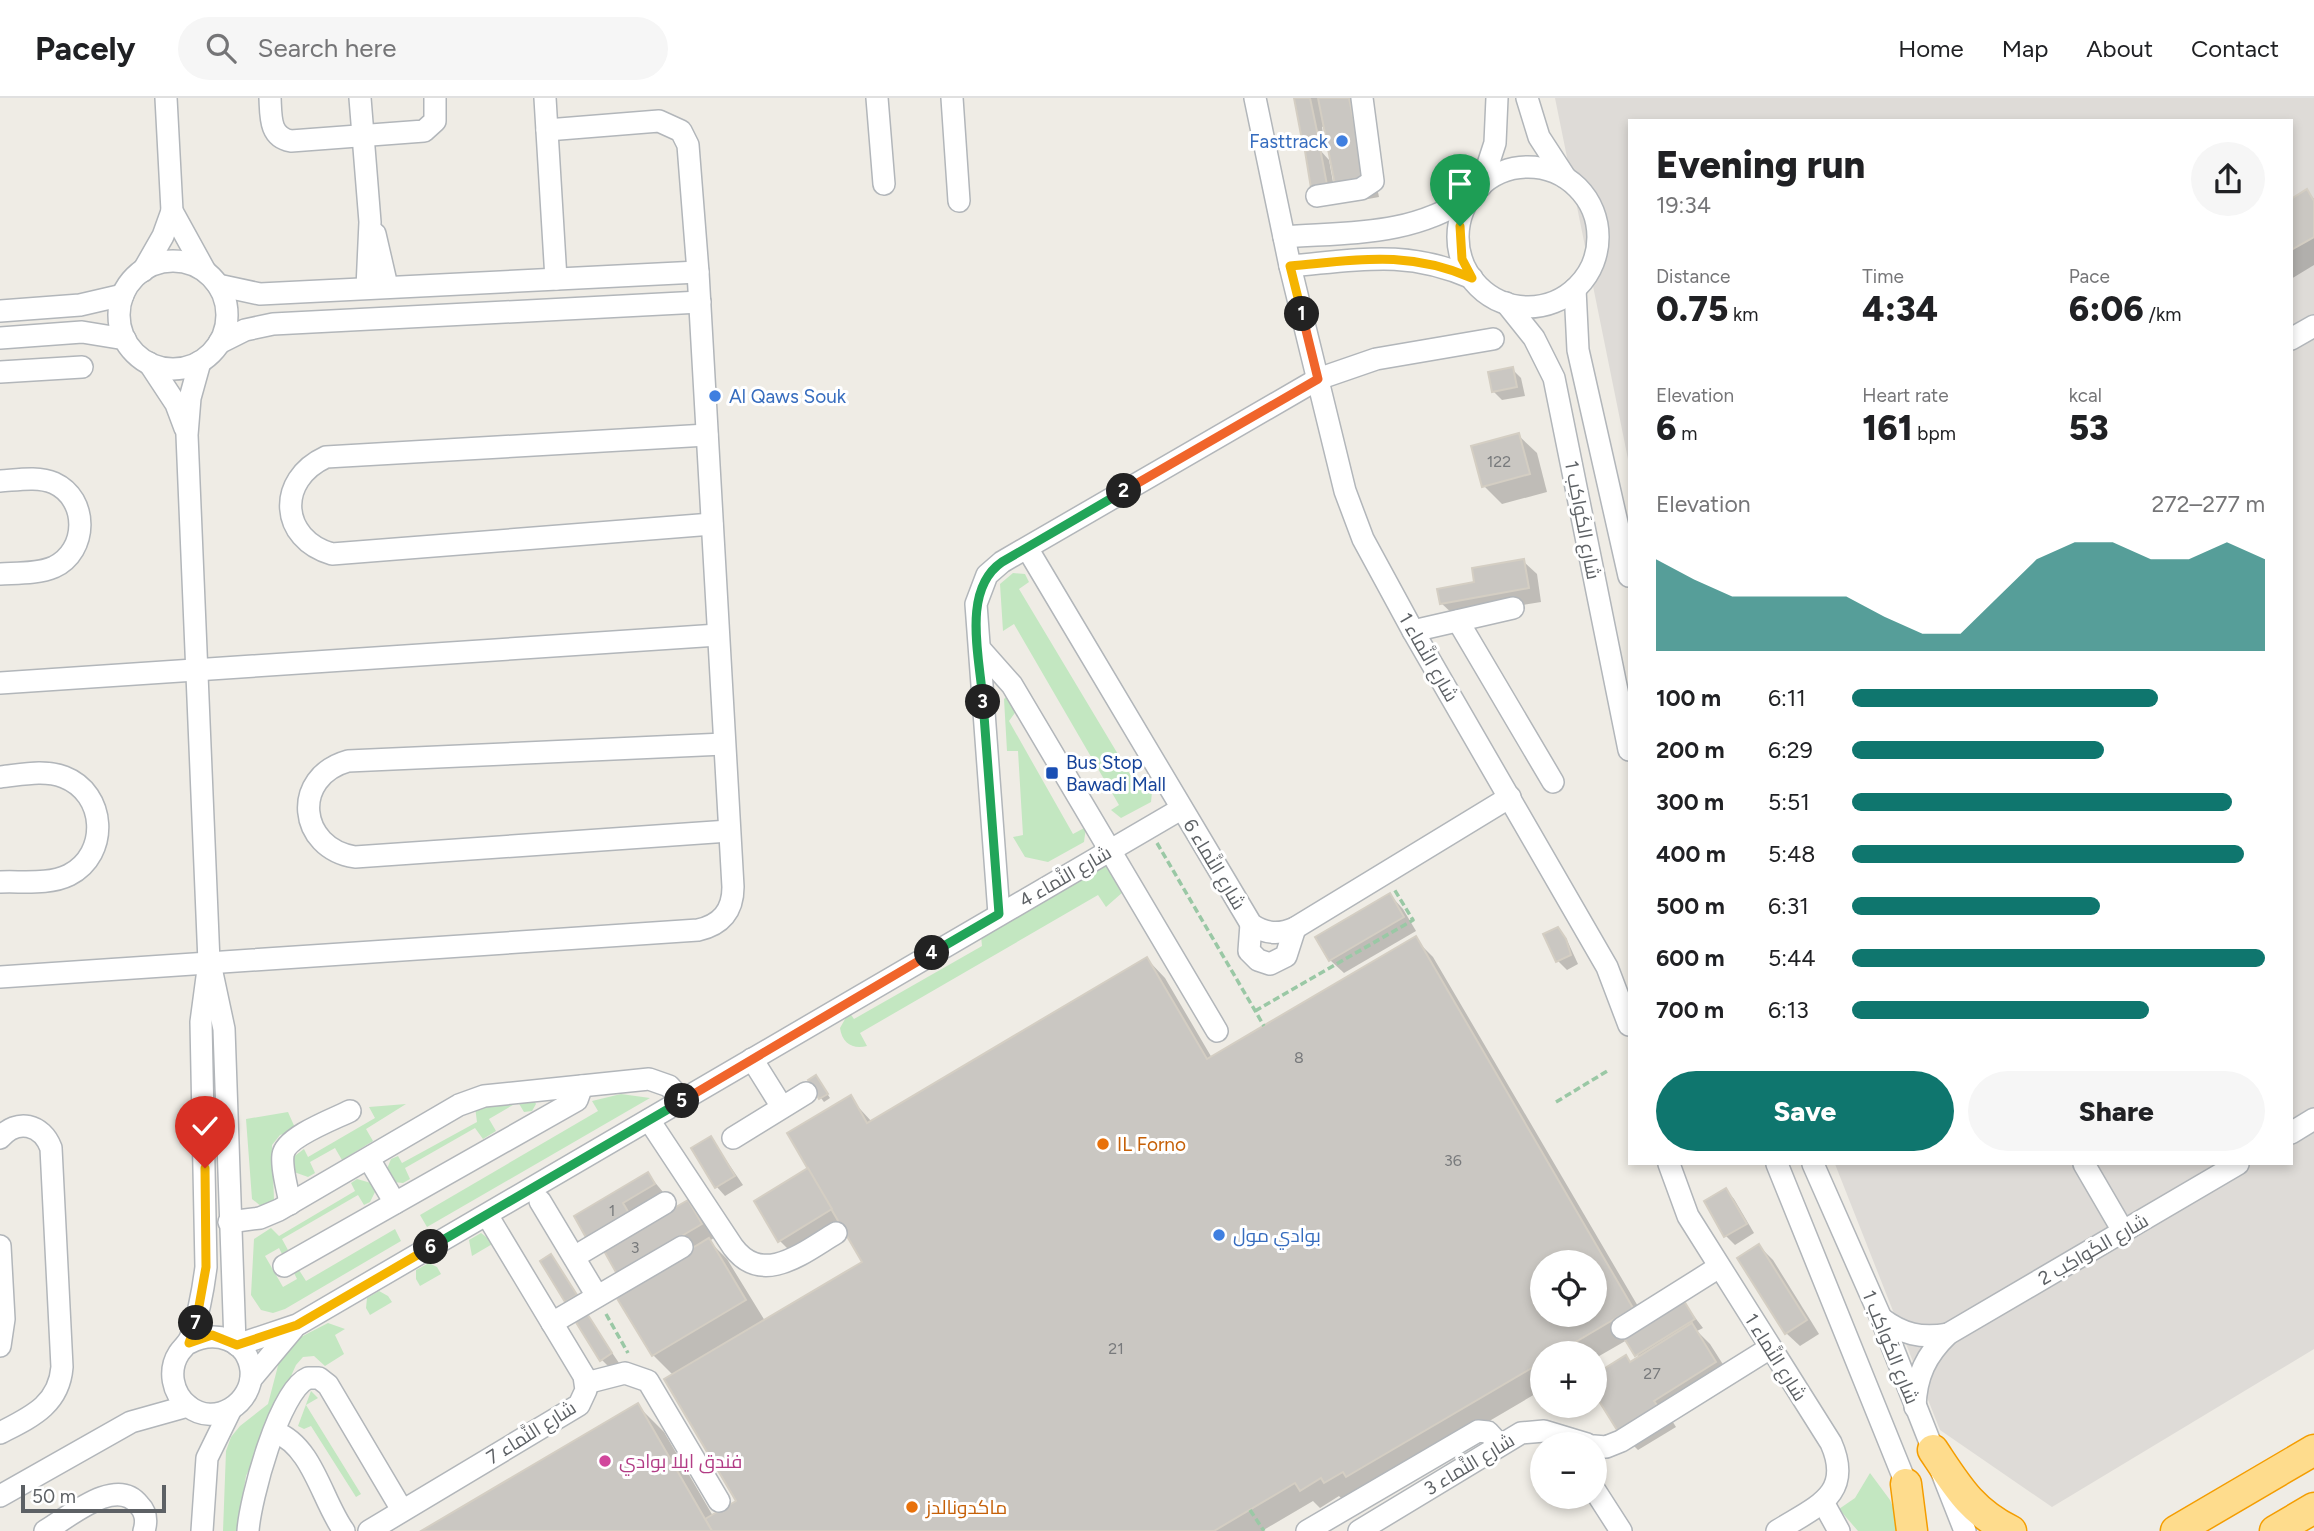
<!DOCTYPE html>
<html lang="en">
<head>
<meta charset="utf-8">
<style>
	:root { --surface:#fff; --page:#f6f6f6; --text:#202124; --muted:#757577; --line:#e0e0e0; --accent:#0f766e }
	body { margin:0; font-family:Figtree,Cairo,sans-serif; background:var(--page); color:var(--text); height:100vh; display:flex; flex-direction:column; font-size:26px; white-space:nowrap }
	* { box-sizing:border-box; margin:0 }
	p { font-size:23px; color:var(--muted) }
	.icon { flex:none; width:38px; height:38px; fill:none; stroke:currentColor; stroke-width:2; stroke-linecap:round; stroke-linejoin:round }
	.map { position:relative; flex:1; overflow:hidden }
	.panel { position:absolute; left:1628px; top:21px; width:665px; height:1046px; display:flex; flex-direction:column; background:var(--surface); border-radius:0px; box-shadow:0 4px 10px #0003 }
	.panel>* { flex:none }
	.tools { position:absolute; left:1530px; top:1152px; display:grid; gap:14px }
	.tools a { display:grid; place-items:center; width:77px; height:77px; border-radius:50%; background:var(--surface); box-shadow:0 4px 10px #0003; font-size:35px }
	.scale { position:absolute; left:21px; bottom:18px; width:145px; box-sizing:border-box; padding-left:7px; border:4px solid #5d6165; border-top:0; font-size:19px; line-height:24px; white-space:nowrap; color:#5d6165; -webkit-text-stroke:5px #fff; paint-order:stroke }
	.pin { position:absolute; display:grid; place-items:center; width:60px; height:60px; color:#fff; margin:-72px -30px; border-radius:50% 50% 50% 0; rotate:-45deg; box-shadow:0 0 7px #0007 }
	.pin .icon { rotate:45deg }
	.km { position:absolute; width:35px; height:35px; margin:-18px; border-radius:50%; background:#222; color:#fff; font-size:19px; line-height:35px; text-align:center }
	.round { display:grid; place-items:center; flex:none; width:74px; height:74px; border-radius:37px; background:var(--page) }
	.head { display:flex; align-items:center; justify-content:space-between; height:119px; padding:0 28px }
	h1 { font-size:38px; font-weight:800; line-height:52px }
	.figures { display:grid; grid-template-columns:repeat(3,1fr); gap:10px; height:119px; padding:7px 28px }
	.figures div { display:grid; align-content:center }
	.figures b { font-size:35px; font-weight:800 }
	.figures small { font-size:19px; font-weight:400 }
	.figures p { font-size:19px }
	.chart { height:196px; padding:14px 28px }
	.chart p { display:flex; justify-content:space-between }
	.chart svg { width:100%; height:126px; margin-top:7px; fill:var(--accent); opacity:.7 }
	.cta { display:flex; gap:14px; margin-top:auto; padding:14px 28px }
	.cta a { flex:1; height:80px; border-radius:42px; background:var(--accent); color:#fff; font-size:28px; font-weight:800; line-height:80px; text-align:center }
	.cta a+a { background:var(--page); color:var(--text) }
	ul { padding:0 28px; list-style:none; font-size:23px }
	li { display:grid; grid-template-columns:112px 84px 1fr; align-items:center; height:52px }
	li i { height:18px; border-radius:9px; background:var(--accent) }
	header { display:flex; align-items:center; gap:42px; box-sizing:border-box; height:98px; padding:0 35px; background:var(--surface); border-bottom:2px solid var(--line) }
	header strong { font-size:33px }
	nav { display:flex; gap:38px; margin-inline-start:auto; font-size:24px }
	.search { width:490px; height:63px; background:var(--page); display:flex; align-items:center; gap:18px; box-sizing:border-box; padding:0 24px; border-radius:38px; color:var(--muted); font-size:26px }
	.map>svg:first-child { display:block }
</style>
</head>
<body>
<header>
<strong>Pacely</strong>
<div class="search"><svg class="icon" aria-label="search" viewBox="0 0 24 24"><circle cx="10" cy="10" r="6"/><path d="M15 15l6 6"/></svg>Search here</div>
<nav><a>Home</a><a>Map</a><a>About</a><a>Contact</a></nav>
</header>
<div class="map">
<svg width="2314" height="1433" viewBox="0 0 2314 1433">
	<rect width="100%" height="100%" fill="#efece5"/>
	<path fill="#dedbd7" d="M1555,0H2314V1251L2052,1409L1940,1332L1835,1066H2291V23H1629V366Z"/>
	<g fill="#c3e7c1">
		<path d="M1013,475L1025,476L1029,484L1019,491L1134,683L1145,678L1152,694L1151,704L1121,720L1111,712L1119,707L1014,526L1003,533L1000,486Z"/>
		<path d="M1007,598L1017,612L1009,623L1073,736L1086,729L1084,744L1048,764L1025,759L1013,739L1023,737L1018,653H1007L1004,601Z"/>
		<path d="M1099,769H1111L1123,794L1106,809L1098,797L860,935L867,948C853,952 842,945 840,930L849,914L854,921L982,848L981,838Z"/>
		<path d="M531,996L536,1006L532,1013L524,1014L518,1004L489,1021L496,1033L483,1041L475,1030L405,1070L410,1081L403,1085L393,1084L387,1071L391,1061L398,1058L402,1065L477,1024L475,1009Z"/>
		<path d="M621,996L650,1000L427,1129L420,1117L598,1013L592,1003Z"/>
		<path d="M406,1006L366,1031L373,1043L342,1062L335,1050L310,1064L315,1075L308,1079L294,1074L292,1060L304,1051L308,1059L375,1020L369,1009Z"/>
		<path d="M288,1014L296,1032L280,1037L272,1047L274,1102L262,1109L252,1101L246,1021Z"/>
		<path d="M357,1081L371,1085L375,1094L370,1104L364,1107L358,1097L282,1141L288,1152L282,1156L279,1150L265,1158L283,1189L297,1181L294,1175L299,1172L306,1183L395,1131L401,1143L285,1211L273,1215L261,1212L251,1197L254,1141L271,1130L279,1138L355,1093L351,1085Z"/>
		<path d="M481,1135L494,1145L472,1158L469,1142Z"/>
		<path d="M429,1165L437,1169L441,1176L420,1188L416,1181V1172Z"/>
		<path d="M379,1193L388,1198L392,1204L370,1217L366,1210L367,1200Z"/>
		<path d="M328,1225L345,1231L335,1237L344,1256L325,1268L314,1258L303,1259L296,1267L246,1378L237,1433H223L226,1353L231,1339L240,1328L268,1306L280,1260L297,1241Z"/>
		<path d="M311,1293L318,1300L306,1307L361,1396L356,1399L311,1328L304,1331L298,1328Z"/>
		<path d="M1870,1375L1890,1402L1903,1433H1858L1839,1411L1855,1400Z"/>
	</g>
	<g fill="#0003" fill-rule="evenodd">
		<path d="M1296,0H1359L1379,99L1352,104L1338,91L1325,28L1322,29L1325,47L1312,50L1303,41Z"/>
		<path d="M1320,52L1329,62L1335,95L1322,97Z"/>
		<path d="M2307,93L2314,101V167L2291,181V103Z"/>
		<path d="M1512,271L1521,280L1525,298L1502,302L1493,293Z"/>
		<path d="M1518,337L1537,355L1547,394L1502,406L1484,388Z"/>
		<path d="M1523,463L1537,476L1541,504L1455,518L1441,505Z"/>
		<path d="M1390,797L1403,811L1416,833L1344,875L1330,862Z"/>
		<path d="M1557,831L1566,840L1578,866L1567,872L1558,863Z"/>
		<path d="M1415,841L1433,859L1649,1227L1684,1205L1703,1230L1697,1233L1710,1246L1733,1282L1671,1321L1676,1329L1638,1352L1620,1334L1632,1266L1640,1260L1627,1242L1594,1261V1255H1542V1292L1365,1396L1343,1402L1339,1398L1320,1410L1313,1403L1262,1433H424L637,1307L664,1334L713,1418L738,1404L673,1277L653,1257L632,1189L606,1153L603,1155L589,1142L648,1076L668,1100L642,1130L687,1104L701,1117L714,1140L709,1143L727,1161L765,1223L865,1164L843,1126L793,1156L780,1143L756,1104L807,1072L850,1000L872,1024L1147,861L1165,880L1212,960ZM1542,1164H1594V1216H1542Z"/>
		<path d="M816,979L830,1000L824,1004L821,1000Z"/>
		<path d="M711,1040L743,1087L725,1098L717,1089Z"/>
		<path d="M1726,1092L1734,1101L1754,1135L1735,1147L1726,1138Z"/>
		<path d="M1759,1148L1773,1162L1819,1236L1800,1248L1786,1235Z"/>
		<path d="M551,1158L584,1207L575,1212L542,1163Z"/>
		<path d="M586,1216L619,1265L610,1270L601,1261Z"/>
	</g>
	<g fill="#cac7c2" stroke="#d4cec3" stroke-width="2" fill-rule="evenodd">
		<path d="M1294,0H1310L1318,38L1302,42Z"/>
		<path d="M1318,0H1349L1367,85L1336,92Z"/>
		<path d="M1320,50L1327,87L1311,90L1305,53Z"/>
		<path d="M2307,91L2314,103V139L2291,152V101Z"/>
		<path d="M1513,269L1517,289L1492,294L1488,274Z"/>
		<path d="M1519,335L1530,376L1482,389L1471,348Z"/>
		<path d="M1524,461L1529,490L1440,506L1437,491L1474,484L1472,470Z"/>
		<path d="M1390,795L1404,819L1329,863L1315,839Z"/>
		<path d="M1558,829L1566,841L1571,857L1556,864L1543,836Z"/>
		<path d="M1416,838L1633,1210L1557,1255H1542V1264L1346,1379L1343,1374L1324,1385L1321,1380L1300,1393L1295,1385L1214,1433H712L705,1421L736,1403L664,1281L862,1164L787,1035L851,997L867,1025L1147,859L1207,961ZM1542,1164H1594V1216H1542Z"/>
		<path d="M816,977L828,996L819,1001L808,982Z"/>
		<path d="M711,1038L735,1078L715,1090L691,1050Z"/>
		<path d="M808,1070L832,1111L778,1144L754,1103Z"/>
		<path d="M648,1074L655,1086L623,1105L630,1117L588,1143L574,1118Z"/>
		<path d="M1726,1090L1747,1126L1724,1139L1704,1103Z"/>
		<path d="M688,1102L702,1126L617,1176L603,1151Z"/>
		<path d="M709,1140L746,1202L652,1258L615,1197Z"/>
		<path d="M1759,1146L1807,1222L1785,1236L1737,1160Z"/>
		<path d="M551,1156L577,1197L565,1204L540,1163Z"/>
		<path d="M1684,1203L1695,1221L1635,1258L1624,1240Z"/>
		<path d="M586,1214L612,1255L600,1263L574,1221Z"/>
		<path d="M1692,1225L1716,1264L1654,1303L1659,1310L1619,1335L1594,1295V1277L1626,1257L1630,1264Z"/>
		<path d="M638,1305L712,1433H421Z"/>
	</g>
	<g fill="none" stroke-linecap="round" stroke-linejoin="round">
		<defs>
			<g id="minor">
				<path d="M166,0L172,113L205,173"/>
				<path d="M270,0C271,18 269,39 291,43L424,33L435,23V0"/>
				<path d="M360,0L370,124L367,190"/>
				<path d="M545,0L556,181"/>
				<path d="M877,0L884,86"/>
				<path d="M952,0L959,103"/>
				<path d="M1255,0L1290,168L1345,393L1363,441L1413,533L1607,869L1629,927"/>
				<path d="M1527,0L1539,39L1565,79"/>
				<circle cx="1528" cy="139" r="70"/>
				<path d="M1481,88L1495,45L1497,0"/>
				<path d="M1317,98L1361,91L1373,83L1362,0"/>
				<path d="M375,136L387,188"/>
				<path d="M1284,139C1355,134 1410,138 1472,98"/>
				<circle cx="173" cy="217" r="54"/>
				<path d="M1290,168C1359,162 1406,151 1472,180"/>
				<path d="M143,173L163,138L172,113"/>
				<path d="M218,187L260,196L698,174"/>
				<path d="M1575,191L1578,252L1629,478"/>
				<path d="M1506,205L1534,240L1554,280L1629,652"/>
				<path d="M0,213L80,207L123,197"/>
				<path d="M0,240L82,234L125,241"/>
				<path d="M2291,241L2314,228"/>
				<path d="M219,245L245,232L273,226L700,204"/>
				<path d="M149,265L176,306L185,330"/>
				<path d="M0,274L82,269"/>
				<path d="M707,337L326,359C276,382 280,441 332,456L712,426"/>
				<path d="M0,383C17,382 38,378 54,385C89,401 88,453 54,469C38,476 17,475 0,476"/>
				<path d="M1027,450L1251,826C1265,836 1279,837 1295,830L1510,699"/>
				<path d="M1458,523L1553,684"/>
				<path d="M1413,533L1513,510"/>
				<path d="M980,551L1012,587L1217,933"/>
				<path d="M0,585L718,537"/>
				<path d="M724,646L348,663C291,679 298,750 355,759L729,733"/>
				<path d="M0,679C20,677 44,671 64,679C106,695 110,756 69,777C49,787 22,783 0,784"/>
				<path d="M999,816L976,506L987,477L1002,464L1318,281L1376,261L1493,241"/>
				<path d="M1251,826L1249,853L1258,862L1270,866L1286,858L1295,830"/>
				<path d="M211,870L224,931L235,1245"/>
				<path d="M0,879L698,832C721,827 733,813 733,789L698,174L688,47L681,33L659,23L547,32"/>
				<path d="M752,961L782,1009"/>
				<path d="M649,1022L733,1149C763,1189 804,1154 836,1135"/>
				<path d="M2291,1035L2314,1021"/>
				<path d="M0,1040C17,1020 42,1026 51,1050L62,1269C59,1307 31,1319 0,1335"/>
				<path d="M733,1040L806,995"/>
				<path d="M369,1061L395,1105"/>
				<path d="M1669,1066L1688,1118L1831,1345C1854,1397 1815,1409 1777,1433"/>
				<path d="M1777,1066L1911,1398"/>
				<path d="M1813,1066L1881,1220L1965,1433"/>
				<path d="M2084,1066L2123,1133"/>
				<path d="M540,1103L597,1198"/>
				<path d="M290,1106C288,1091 281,1072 283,1057C285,1039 334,1021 350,1013"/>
				<path d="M229,1124L260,1120L279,1112L459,1007L484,998L649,981L669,988L682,1002"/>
				<path d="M0,1148L4,1221L0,1248"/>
				<path d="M574,1159L665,1105"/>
				<path d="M284,1168L577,1002L582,988"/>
				<path d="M1881,1220C1902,1236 1921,1241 1948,1236"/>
				<path d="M552,1225L682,1149"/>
				<path d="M1622,1230L1719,1169"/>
				<path d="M189,1245C214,1232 247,1240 251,1272C254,1305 215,1330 188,1308C172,1295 168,1272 179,1255C184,1248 189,1245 191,1238C199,1215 203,1193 206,1169L201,924L209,864L187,337L190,300L200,264"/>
				<path d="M237,1247L297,1227L1181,711"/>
				<path d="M251,1281L293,1231"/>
				<path d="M586,1285L625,1275L648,1283L719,1403"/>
				<path d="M1915,1309C1916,1278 1926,1257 1948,1236L2238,1066"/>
				<path d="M275,1334C313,1348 322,1403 344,1433"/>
				<path d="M1594,1348L1606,1349L1621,1343L1770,1250"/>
				<path d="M1594,1391L1621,1433"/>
				<path d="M0,1398L131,1324L188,1308"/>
				<path d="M1823,1404L1839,1433"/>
				<path d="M45,1433C68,1420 116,1377 139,1407C146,1414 147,1423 144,1433"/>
				<path d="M202,1433L207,1360L231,1311"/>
				<path d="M248,1433C250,1402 279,1292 308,1280H319L328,1287L402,1412"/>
				<path d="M369,1433L579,1307L586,1292L584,1278L487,1117"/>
				<path d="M1307,1433L1478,1333L1488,1334L1499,1346"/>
				<path d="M1359,1433L1521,1335L1544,1333L1587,1346"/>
			</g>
			<g id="highway">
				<path d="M1933,1352C1957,1388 1971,1413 2011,1433"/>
				<path d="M1906,1386L1912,1433"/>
				<path d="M2176,1433L2314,1352"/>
				<path d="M2275,1433L2314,1410"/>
			</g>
		</defs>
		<use href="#minor" stroke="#b2b6ba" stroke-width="24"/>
		<use href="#highway" stroke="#f49d00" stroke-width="33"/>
		<g stroke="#9ac8a5" stroke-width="3.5" stroke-dasharray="7 3.5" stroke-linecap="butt">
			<path d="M1157,745L1264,928"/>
			<path d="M1255,913L1413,822L1394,791"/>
			<path d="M1556,1004L1609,972"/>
			<path d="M606,1216L628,1255"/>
			<path d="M1250,1412L1264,1433"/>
		</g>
		<use href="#minor" stroke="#fff" stroke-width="21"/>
		<use href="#highway" stroke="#fedc8d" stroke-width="30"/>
	</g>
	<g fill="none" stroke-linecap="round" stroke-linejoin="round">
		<defs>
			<path id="split-1" d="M1302,216L1290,168C1359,162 1406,152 1472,180L1462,161L1460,128"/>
			<path id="split-2" d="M1124,393L1318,281L1302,216"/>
			<path id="split-3" d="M983,604C980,560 961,492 1002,464L1124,393"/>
			<path id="split-4" d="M932,855L999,816L983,604"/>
			<path id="split-5" d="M682,1003L932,855"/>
			<path id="split-6" d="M431,1149L682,1003"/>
			<path id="split-7" d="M196,1225L189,1245L212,1237L237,1247L297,1227L431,1149"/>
			<path id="split-8" d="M196,1225L206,1169L205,1070"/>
		</defs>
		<use href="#split-1" stroke="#fff" stroke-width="14"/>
		<use href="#split-2" stroke="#fff" stroke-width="14"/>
		<use href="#split-3" stroke="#fff" stroke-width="14"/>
		<use href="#split-4" stroke="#fff" stroke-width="14"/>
		<use href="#split-5" stroke="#fff" stroke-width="14"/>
		<use href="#split-6" stroke="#fff" stroke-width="14"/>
		<use href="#split-7" stroke="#fff" stroke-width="14"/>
		<use href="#split-8" stroke="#fff" stroke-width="14"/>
		<use href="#split-1" stroke="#f5b400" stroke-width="9"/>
		<use href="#split-2" stroke="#f0652b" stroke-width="9"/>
		<use href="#split-3" stroke="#22a559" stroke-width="9"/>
		<use href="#split-4" stroke="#22a559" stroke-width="9"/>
		<use href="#split-5" stroke="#f0652b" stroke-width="9"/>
		<use href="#split-6" stroke="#22a559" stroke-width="9"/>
		<use href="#split-7" stroke="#f5b400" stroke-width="9"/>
		<use href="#split-8" stroke="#f5b400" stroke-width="9"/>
	</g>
	<g fill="#3f7fe0" stroke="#fff" stroke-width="2.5">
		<circle cx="1342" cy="43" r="7"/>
		<circle cx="715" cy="298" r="7"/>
		<circle cx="1219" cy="1137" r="7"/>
	</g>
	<rect fill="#1a4fb4" stroke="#fff" stroke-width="2.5" x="1045" y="668" width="14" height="14" rx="3.5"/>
	<g fill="#e8710a" stroke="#fff" stroke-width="2.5">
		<circle cx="1103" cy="1046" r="7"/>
		<circle cx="912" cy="1409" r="7"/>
	</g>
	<circle fill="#d1479c" stroke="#fff" stroke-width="2.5" cx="605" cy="1363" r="7"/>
	<g text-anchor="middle" stroke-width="6" stroke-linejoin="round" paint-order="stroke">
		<g font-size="16" fill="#787a7c">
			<text x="1499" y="369">122</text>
			<text x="1299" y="965">8</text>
			<text x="1453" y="1068">36</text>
			<text x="612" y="1118">1</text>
			<text x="635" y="1155">3</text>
			<text x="1116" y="1256">21</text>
			<text x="1652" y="1281">27</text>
		</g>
		<g font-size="19" fill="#366cbe" stroke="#fff" text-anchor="start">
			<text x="1328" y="50" text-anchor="end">Fasttrack</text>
			<text x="729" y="305">Al Qaws Souk</text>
			<text x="1233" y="1144">بوادي مول</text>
		</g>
		<g font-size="19" fill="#5d6165" stroke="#fff">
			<text transform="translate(1583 422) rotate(79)" y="7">شارع الكَواكِب 1</text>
			<text transform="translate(1429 559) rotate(60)" y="7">شارع النَّماء 1</text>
			<text transform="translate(1215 766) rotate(59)" y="7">شارع النَّماء 6</text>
			<text transform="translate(1065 778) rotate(-30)" y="7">شارع النَّماء 4</text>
			<text transform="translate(2093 1151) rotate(-30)" y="7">شارع الكَواكِب 2</text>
			<text transform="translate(1891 1249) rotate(68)" y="7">شارع الكَواكِب 1</text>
			<text transform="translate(1776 1259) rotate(58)" y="7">شارع النَّماء 1</text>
			<text transform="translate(531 1334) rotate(-32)" y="7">شارع النَّماء 7</text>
			<text transform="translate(1469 1366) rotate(-31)" y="7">شارع النَّماء 3</text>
		</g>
		<g font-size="19" fill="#164399" stroke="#fff" text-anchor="start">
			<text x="1066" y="671">Bus Stop<tspan x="1066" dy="22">Bawadi Mall</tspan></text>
		</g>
		<g font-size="19" fill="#c56008" stroke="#fff" text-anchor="start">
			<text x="1117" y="1053">IL Forno</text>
			<text x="926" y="1416">ماكدونالدز</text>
		</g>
		<g font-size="19" fill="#b23c85" stroke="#fff" text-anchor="start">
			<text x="619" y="1370">فندق ايلا بوادي</text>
		</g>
	</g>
</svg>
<div class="tools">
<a><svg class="icon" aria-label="locate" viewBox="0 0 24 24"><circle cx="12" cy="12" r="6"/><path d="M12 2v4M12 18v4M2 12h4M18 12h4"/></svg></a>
<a>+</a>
<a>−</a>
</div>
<div class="scale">50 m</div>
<div class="pin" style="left:1460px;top:128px;background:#1e9e55"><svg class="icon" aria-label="arrive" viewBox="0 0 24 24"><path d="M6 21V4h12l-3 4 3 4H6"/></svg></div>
<div class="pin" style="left:205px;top:1070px;background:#d93025"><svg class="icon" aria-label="check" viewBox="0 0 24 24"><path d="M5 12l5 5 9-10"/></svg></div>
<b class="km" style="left:1302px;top:216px">1</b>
<b class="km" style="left:1124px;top:393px">2</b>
<b class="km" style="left:983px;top:604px">3</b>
<b class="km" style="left:932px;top:855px">4</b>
<b class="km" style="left:682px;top:1003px">5</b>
<b class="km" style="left:431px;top:1149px">6</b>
<b class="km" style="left:196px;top:1225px">7</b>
<section class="panel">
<div class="head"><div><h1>Evening run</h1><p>19:34</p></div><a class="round"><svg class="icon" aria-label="share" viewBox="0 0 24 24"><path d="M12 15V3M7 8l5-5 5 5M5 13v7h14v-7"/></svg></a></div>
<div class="figures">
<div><p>Distance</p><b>0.75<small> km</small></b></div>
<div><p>Time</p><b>4:34</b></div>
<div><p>Pace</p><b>6:06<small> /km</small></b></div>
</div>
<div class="figures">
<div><p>Elevation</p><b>6<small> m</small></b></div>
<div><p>Heart rate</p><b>161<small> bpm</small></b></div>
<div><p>kcal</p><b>53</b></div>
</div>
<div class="chart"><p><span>Elevation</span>272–277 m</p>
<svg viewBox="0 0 160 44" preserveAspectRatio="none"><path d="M0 44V12L10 19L20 25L30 25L40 25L50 25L60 32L70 38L80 38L90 25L100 12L110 6L120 6L130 12L140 12L150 6L160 12V44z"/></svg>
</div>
<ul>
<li><b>100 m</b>6:11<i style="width:74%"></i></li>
<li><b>200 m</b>6:29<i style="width:61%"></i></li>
<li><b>300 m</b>5:51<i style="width:92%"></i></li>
<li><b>400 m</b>5:48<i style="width:95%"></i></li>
<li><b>500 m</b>6:31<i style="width:60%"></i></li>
<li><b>600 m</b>5:44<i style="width:100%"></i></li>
<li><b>700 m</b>6:13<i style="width:72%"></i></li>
</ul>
<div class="cta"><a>Save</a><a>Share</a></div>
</section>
</div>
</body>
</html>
